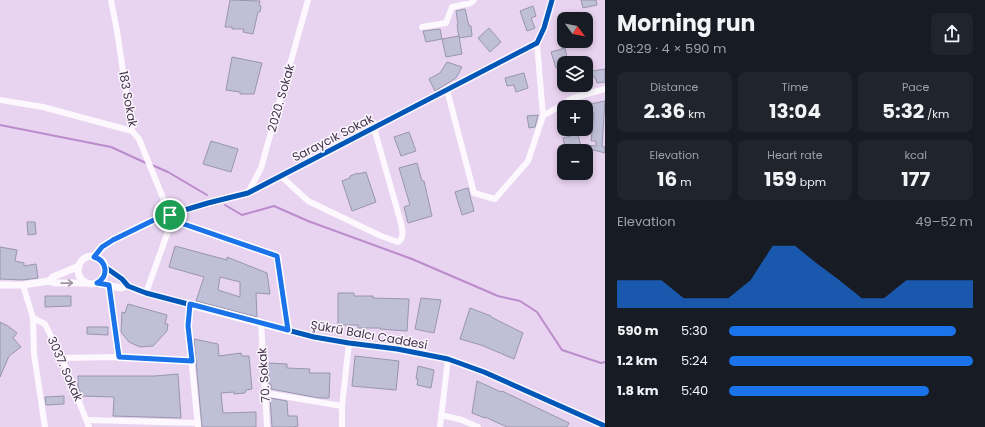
<!DOCTYPE html>
<html lang="en">
<head>
<meta charset="utf-8">
<style>
	:root { --surface:#171b24; --page:#20242c; --text:#f1f3f6; --muted:#9ea1a6; --accent:#1a73e8 }
	body { margin:0; font-family:Poppins,sans-serif; background:var(--page); color:var(--text); height:100vh; display:flex; flex-direction:column; font-size:15px; white-space:nowrap }
	* { box-sizing:border-box; margin:0 }
	p { font-size:13px; color:var(--muted) }
	.icon { flex:none; width:22px; height:22px; fill:none; stroke:currentColor; stroke-width:2; stroke-linecap:round; stroke-linejoin:round }
	.map { position:relative; flex:1; overflow:hidden }
	.sheet { display:flex; flex-direction:column; background:var(--surface); width:380px }
	.sheet>* { flex:none }
	.needle { width:26px; rotate:122deg }
	.tools { position:absolute; left:557px; top:12px; display:grid; gap:8px }
	.tools a { display:grid; place-items:center; width:36px; height:36px; border-radius:8px; background:var(--surface); box-shadow:0 2px 6px #0003; font-size:20px }
	.pin { position:absolute; display:grid; place-items:center; width:34px; height:34px; color:#fff; margin:-17px; border:2px solid #fff; border-radius:50%; box-shadow:0 1px 4px #0007 }
	.round { display:grid; place-items:center; flex:none; width:42px; height:42px; border-radius:8px; background:var(--page) }
	.headline { display:flex; align-items:center; justify-content:space-between; height:68px; padding:0 12px }
	h1 { font-size:22px; font-weight:700; line-height:30px }
	.figures { display:grid; grid-template-columns:repeat(3,1fr); gap:6px; height:68px; padding:4px 12px }
	.figures div { display:grid; align-content:center; border-radius:8px; background:var(--page); text-align:center }
	.figures b { font-size:20px; font-weight:700 }
	.figures small { font-size:11px; font-weight:400 }
	.figures p { font-size:11px }
	.chart { height:112px; padding:8px 12px }
	.chart p { display:flex; justify-content:space-between }
	.chart svg { width:100%; height:72px; margin-top:4px; fill:var(--accent); opacity:.7 }
	ul { padding:0 12px; list-style:none; font-size:13px }
	li { display:grid; grid-template-columns:64px 48px 1fr; align-items:center; height:30px }
	li i { height:10px; border-radius:5px; background:var(--accent) }
	main { display:flex; flex:1; min-height:0 }
	.map>svg:first-child { display:block }
</style>
</head>
<body>
<main>
<div class="map">
<svg width="605" height="427" viewBox="0 0 605 427">
	<rect width="100%" height="100%" fill="#e8d3f0"/>
	<g fill="none" stroke-linecap="round" stroke-linejoin="round">
		<g stroke="#bb8ccc" stroke-width="2">
			<path d="M0,125L111,147L146,163"/>
			<path d="M152,165L168,172L207,195"/>
			<path d="M225,205L242,215L274,206L308,221L412,259L498,296L520,301L537,312L562,350L601,363L605,362"/>
		</g>
	</g>
	<g fill="#c0bfd8" stroke="#9896ae" fill-rule="evenodd">
		<path d="M230,0L260,1L259,5L261,6L260,12H258L253,34L243,32L244,29H232V27H225Z"/>
		<path d="M581,0H596L597,5L583,8Z"/>
		<path d="M533,6L536,16L531,18L535,28L527,31L520,11Z"/>
		<path d="M465,9L469,26H471L472,36L459,38L457,25L458,24L456,11Z"/>
		<path d="M489,28L501,42L490,52L478,38Z"/>
		<path d="M440,29L442,39L426,42L423,31Z"/>
		<path d="M459,36L462,54L446,57L442,39Z"/>
		<path d="M565,48L568,63H564V65L556,68L551,52Z"/>
		<path d="M232,57L262,63L254,94H240V92L226,90Z"/>
		<path d="M447,62L462,67L456,78L435,91L429,79L440,73Z"/>
		<path d="M605,69V82L597,83L595,77H593L592,71Z"/>
		<path d="M524,73L528,88L516,92L514,85L507,86L505,78Z"/>
		<path d="M605,101L602,146L605,147V153L586,148V145L596,146V141H591L594,113H587L586,105Z"/>
		<path d="M538,115L535,127L529,128L527,116Z"/>
		<path d="M409,132L416,151L401,156L394,137Z"/>
		<path d="M578,134L582,151H566L563,138Z"/>
		<path d="M211,141L238,149L231,172L203,164Z"/>
		<path d="M417,163L422,181H424L432,216L408,223L404,207L410,205L399,168Z"/>
		<path d="M366,172L376,202L352,211L342,181L350,178V176L358,173V174Z"/>
		<path d="M468,188L474,211L462,215L455,192Z"/>
		<path d="M27,222H35L36,234L28,235Z"/>
		<path d="M175,246L227,260V257L267,273L270,294L256,293L257,317L196,301L204,277L169,267ZM220,277L240,282V297L218,290Z"/>
		<path d="M0,247L17,250L15,261L24,263V266L36,264L38,278L22,280L0,279Z"/>
		<path d="M338,293H354V296H373V298L409,299L407,331L380,329V328H358V325H338Z"/>
		<path d="M45,296H71V306L45,307Z"/>
		<path d="M421,298L441,300L434,333L415,329Z"/>
		<path d="M128,304L167,315L165,324H168L167,331L153,346L140,347L129,342L121,332L122,312L125,313Z"/>
		<path d="M470,308L491,316V317L523,333L514,359L481,345L460,339Z"/>
		<path d="M0,322L8,326L17,333L13,338L21,347L9,356L0,377Z"/>
		<path d="M87,327H108V335L87,334Z"/>
		<path d="M194,339L218,344L219,356L241,353L242,356H249L252,389L246,390L245,393L234,394V392L221,393L223,413L256,412V427H202Z"/>
		<path d="M355,356L399,361L396,390L352,386Z"/>
		<path d="M268,363L287,364V368L310,369L309,373H330L329,398H319L271,389V384H269Z"/>
		<path d="M418,366L434,370L431,388L417,385L418,379H416Z"/>
		<path d="M178,374L181,418L113,416L114,397L82,396L78,387V376H155Z"/>
		<path d="M477,381L501,392L502,391L569,423L567,427H507L485,417V418L472,413Z"/>
		<path d="M64,396V404L46,405L45,397Z"/>
		<path d="M270,398L287,401L288,416H297L298,426L293,427H272Z"/>
	</g>
	<g fill="none" stroke-linecap="round" stroke-linejoin="round">
		<g stroke="#fcf8fd" stroke-width="6">
			<path d="M111,0L117,31L132,131L139,139L170,215L172,220L277,256L288,330"/>
			<path d="M422,27L446,23L452,7L471,3L474,0"/>
			<path d="M537,43L543,116L573,98L605,89"/>
			<path d="M447,90L474,193L495,199L528,161L543,116"/>
			<path d="M0,100L43,107L132,131"/>
			<path d="M281,176L308,201L381,236L398,242C405,237 402,230 401,223L374,128"/>
			<path d="M248,193L261,168L308,0"/>
			<path d="M23,285L33,318L34,354L45,427"/>
			<path d="M109,285L119,357"/>
			<path d="M146,293L172,220"/>
			<path d="M190,304L188,326L198,427"/>
			<path d="M33,318L45,324L62,358L89,427"/>
			<path d="M261,323L267,427"/>
			<path d="M62,358L119,357L192,361"/>
			<path d="M265,393L342,406"/>
			<path d="M441,415L462,420L478,427"/>
			<path d="M87,420L198,423"/>
			<path d="M342,427V406L349,343"/>
			<path d="M440,427L448,359"/>
		</g>
		<g stroke="#fcf8fd" stroke-width="7">
			<circle cx="92" cy="270" r="14"/>
			<path d="M94,257L102,247L113,240L158,218L208,203L248,193L537,43L544,28L552,0"/>
			<path d="M105,267L122,279L128,286L146,293L314,337L349,343L397,349L448,359L484,372L605,426"/>
			<path d="M49,281L53,277L79,266"/>
			<path d="M97,283L121,288L128,286"/>
			<path d="M0,285H23L49,281L55,283H86"/>
		</g>
		<defs>
			<g id="cycleway">
				<path d="M94,257L102,247L113,240L158,218L208,203L248,193L537,43L544,28L552,0"/>
				<path d="M105,267L122,279L128,286L146,293L314,337L349,343L397,349L448,359L484,372L605,426"/>
			</g>
		</defs>
		<use href="#cycleway" stroke="#fbf7fd" stroke-width="8"/>
		<use href="#cycleway" stroke="#0057b8" stroke-width="5"/>
	</g>
	<defs><path id="oneway-shaft" d="M-6 0H5M1.5-3L5.5 0L1.5 3" fill="none" stroke-width="1.6" stroke-linecap="round" stroke-linejoin="round"/></defs>
	<use stroke="#a094a4" href="#oneway-shaft" transform="translate(67 283) rotate(-1)"/>
	<g fill="none" stroke-linecap="round" stroke-linejoin="round">
		<defs>
			<path id="route" d="M170,215L172,220L277,256L288,330L190,304L188,326L192,361L119,357L109,285L97,283C109,276 107,261 94,257L102,247L113,240L158,218Z"/>
		</defs>
		<use href="#route" stroke="#fff" stroke-width="8"/>
		<use href="#route" stroke="#1a73e8" stroke-width="5"/>
	</g>
	<g text-anchor="middle" stroke-width="3" stroke-linejoin="round" paint-order="stroke">
		<g font-size="12" fill="#44314b" stroke="#fbf7fd">
			<text transform="translate(281 98) rotate(-74)" y="4">2020. Sokak</text>
			<text transform="translate(128 99) rotate(80)" y="4">183 Sokak</text>
			<text transform="translate(333 138) rotate(-27)" y="4">Saraycık Sokak</text>
			<text transform="translate(369 335) rotate(10)" y="4">Şükrü Balcı Caddesi</text>
			<text transform="translate(65 369) rotate(66)" y="4">3037. Sokak</text>
			<text transform="translate(264 375) rotate(-94)" y="4">70. Sokak</text>
		</g>
	</g>
</svg>
<div class="tools">
<a><svg class="needle" viewBox="-14 -14 28 28"><path d="M0-13l5 13h-10z" fill="#e53935"/><path d="M0 13l5-13h-10z" fill="#9ea1a6"/></svg></a>
<a><svg class="icon" aria-label="layers" viewBox="0 0 24 24"><path d="M12 4l9 5-9 5-9-5zM3 14l9 5 9-5"/></svg></a>
<a>+</a>
<a>−</a>
</div>
<div class="pin" style="left:170px;top:215px;background:#1e9e55"><svg class="icon" aria-label="arrive" viewBox="0 0 24 24"><path d="M6 21V4h12l-3 4 3 4H6"/></svg></div>
</div>
<section class="sheet">
<div class="headline"><div><h1>Morning run</h1><p>08:29 · 4 × 590 m</p></div><a class="round"><svg class="icon" aria-label="share" viewBox="0 0 24 24"><path d="M12 15V3M7 8l5-5 5 5M5 13v7h14v-7"/></svg></a></div>
<div class="figures">
<div><p>Distance</p><b>2.36<small> km</small></b></div>
<div><p>Time</p><b>13:04</b></div>
<div><p>Pace</p><b>5:32<small> /km</small></b></div>
</div>
<div class="figures">
<div><p>Elevation</p><b>16<small> m</small></b></div>
<div><p>Heart rate</p><b>159<small> bpm</small></b></div>
<div><p>kcal</p><b>177</b></div>
</div>
<div class="chart"><p><span>Elevation</span>49–52 m</p>
<svg viewBox="0 0 160 44" preserveAspectRatio="none"><path d="M0 44V27L10 27L20 27L30 38L40 38L50 38L60 27L70 6L80 6L90 17L100 27L110 38L120 38L130 27L140 27L150 27L160 27V44z"/></svg>
</div>
<ul>
<li><b>590 m</b>5:30<i style="width:93%"></i></li>
<li><b>1.2 km</b>5:24<i style="width:100%"></i></li>
<li><b>1.8 km</b>5:40<i style="width:82%"></i></li>
</ul>
</section>
</main>
</body>
</html>
